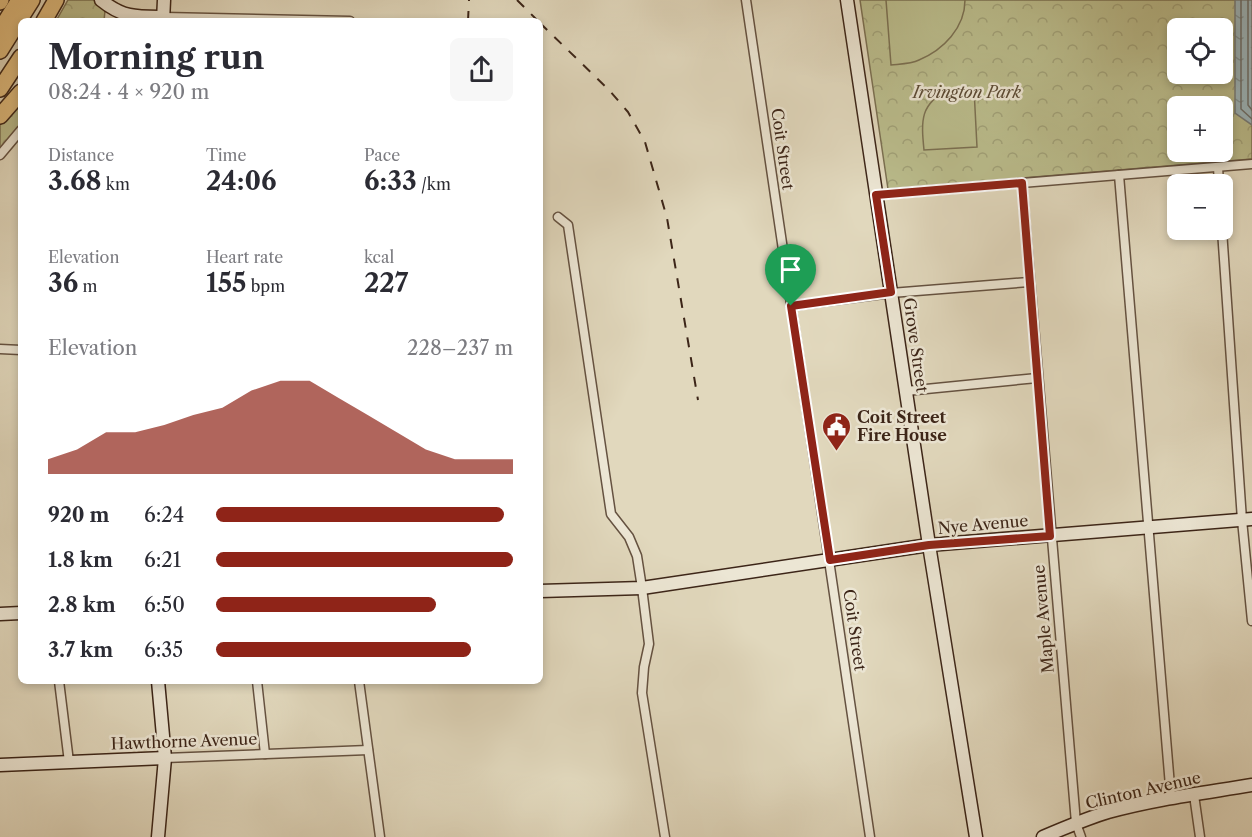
<!DOCTYPE html>
<html lang="en">
<head>
<meta charset="utf-8">
<style>
	:root { --surface:#fff; --page:#f7f7f7; --text:#2b2b33; --muted:#7c7c81; --accent:#8f2418 }
	body { margin:0; font-family:"Libre Caslon Text",serif; background:var(--page); color:var(--text); height:100vh; display:flex; flex-direction:column; font-size:22px; white-space:nowrap }
	* { box-sizing:border-box; margin:0 }
	p { font-size:20px; color:var(--muted) }
	.icon { flex:none; width:33px; height:33px; fill:none; stroke:currentColor; stroke-width:2; stroke-linecap:round; stroke-linejoin:round }
	.map { position:relative; flex:1; overflow:hidden }
	.details { position:absolute; left:18px; top:18px; width:525px; height:666px; display:flex; flex-direction:column; background:var(--surface); border-radius:9px; box-shadow:0 3px 9px #0003 }
	.details>* { flex:none }
	.tools { position:absolute; left:1167px; top:18px; display:grid; gap:12px }
	.tools a { display:grid; place-items:center; width:66px; height:66px; border-radius:9px; background:var(--surface); box-shadow:0 3px 9px #0003; font-size:30px }
	.pin { position:absolute; display:grid; place-items:center; width:51px; height:51px; color:#fff; margin:-62px -26px; border-radius:50% 50% 50% 0; rotate:-45deg; box-shadow:0 0 6px #0007 }
	.pin .icon { rotate:45deg }
	.round { display:grid; place-items:center; flex:none; width:63px; height:63px; border-radius:9px; background:var(--page) }
	.headline { display:flex; align-items:center; justify-content:space-between; height:102px; padding:0 30px }
	h1 { font-size:33px; font-weight:700; line-height:45px }
	.metrics { display:grid; grid-template-columns:repeat(3,1fr); gap:9px; height:102px; padding:6px 30px }
	.metrics div { display:grid; align-content:center }
	.metrics b { font-size:26px; font-weight:700 }
	.metrics small { font-size:16px; font-weight:400 }
	.metrics p { font-size:16px }
	.chart { height:168px; padding:12px 30px }
	.chart p { display:flex; justify-content:space-between }
	.chart svg { width:100%; height:108px; margin-top:6px; fill:var(--accent); opacity:.7 }
	ul { padding:0 30px; list-style:none; font-size:20px }
	li { display:grid; grid-template-columns:96px 72px 1fr; align-items:center; height:45px }
	li i { height:15px; border-radius:8px; background:var(--accent) }
	.map>svg:first-child { display:block }
</style>
</head>
<body>
<div class="map">
<svg width="1252" height="837" viewBox="0 0 1252 837">
	<defs>
		<pattern id="forest-crowns" width="20" height="18" patternUnits="userSpaceOnUse" patternTransform="scale(1.5)"><rect width="20" height="18" fill="#babc8c"/><path d="M2 6a3 3 0 1 1 6 0M12 15a3 3 0 1 1 6 0" fill="none" stroke="#a1a178"/></pattern>
		<pattern id="water-ripples" width="26" height="14" patternUnits="userSpaceOnUse" patternTransform="scale(1.5)"><rect width="26" height="14" fill="#9bb6bd"/><path d="M2 4q2-2 4 0t4 0M15 11q2-2 4 0t4 0" fill="none" stroke="#809499"/></pattern>
	</defs>
	<rect width="100%" height="100%" fill="#e1d8bd"/>
	<filter id="stains"><feTurbulence type="fractalNoise" baseFrequency=".00333" numOctaves="4"/><feColorMatrix values="0 0 0 0 .2 0 0 0 0 .09 0 0 0 0 .02 0 0 0 .5 -.17"/></filter>
	<radialGradient id="worn" r=".72"><stop offset=".6" stop-color="#630" stop-opacity="0"/><stop offset="1" stop-color="#630" stop-opacity=".3"/></radialGradient>
	<g fill="url(#forest-crowns)" stroke="#7b7052" stroke-width="1.5" fill-rule="evenodd">
		<path d="M68,0H106L104,21H56Z"/>
		<path d="M860,0H1252V159L888,189ZM1178,28H1222V74H1178ZM1178,106H1222V152H1178Z"/>
		<path d="M21,104V130L0,155V125Z"/>
	</g>
	<g fill="#babc8c" stroke="#7b7052" stroke-width="1.5">
		<path d="M886,0H965C965,28 943,50 919,60C911,64 900,64 891,65Z"/>
		<path d="M949,89H974L977,147L924,150C921,120 920,104 949,89Z"/>
	</g>
	<path fill="url(#water-ripples)" stroke="#757c7b" stroke-width="1.5" d="M1235,0H1252V125L1235,113Z"/>
	<g fill="none" stroke-linecap="round" stroke-linejoin="round">
		<g stroke="#6c6e6a" stroke-width="1.5">
			<path d="M1241,0V109L1252,119"/>
			<path d="M1248,0V105L1252,110"/>
		</g>
		<defs>
			<g id="street">
				<path d="M746,0L870,837"/>
				<path d="M164,17L350,21"/>
				<path d="M0,155L21,130"/>
				<path d="M1218,167L1219,184"/>
				<path d="M1119,175L1171,798"/>
				<path d="M1022,183L1076,823L1081,837"/>
				<path d="M876,195L1252,164"/>
				<path d="M558,217L568,225L611,514L629,537L637,556L642,588L649,644L644,667L642,693L665,837"/>
				<path d="M1222,230L1242,520L1252,621"/>
				<path d="M791,306L891,293L1029,282"/>
				<path d="M0,349L21,350"/>
				<path d="M906,391L1037,378"/>
				<path d="M59,681L69,762"/>
				<path d="M257,681L265,754"/>
				<path d="M359,681L380,837"/>
				<path d="M165,758L368,750"/>
				<path d="M1194,795L1200,837"/>
			</g>
			<g id="secondary">
				<path d="M101,0C123,18 137,17 164,17"/>
				<path d="M847,0L929,545L976,837"/>
				<path d="M163,21L164,0"/>
				<path d="M540,591L642,588L929,545L1252,519"/>
				<path d="M0,614L21,613"/>
				<path d="M0,765L165,758"/>
				<path d="M158,837L165,758L158,681"/>
				<path d="M1043,837C1064,828 1085,819 1108,812C1155,799 1204,793 1252,785"/>
			</g>
			<g id="highway">
				<path d="M0,2L1,0"/>
				<path d="M44,21L56,0"/>
				<path d="M0,30L19,0"/>
				<path d="M0,51L32,0"/>
				<path d="M0,89L21,57"/>
				<path d="M0,116L21,92"/>
			</g>
		</defs>
		<use href="#street" stroke="#655241" stroke-width="11"/>
		<use href="#secondary" stroke="#3c2518" stroke-width="15"/>
		<use href="#highway" stroke="#3c2518" stroke-width="18"/>
		<use href="#street" stroke="#ece6d4" stroke-width="8"/>
		<use href="#secondary" stroke="#ece6d4" stroke-width="12"/>
		<use href="#highway" stroke="#e0bc7e" stroke-width="15"/>
		<g stroke="#3c2518" stroke-width="2" stroke-dasharray="10 10" stroke-linecap="butt">
			<path d="M517,0L538,21"/>
			<path d="M468,21L469,0"/>
			<path d="M540,23L609,90L628,112L645,142L667,218L698,400"/>
		</g>
	</g>
	<g fill="none" stroke-linecap="round" stroke-linejoin="round">
		<defs>
			<path id="route" d="M1022,183L1050,536L929,545L830,560L791,306L891,292L876,195Z"/>
		</defs>
		<use href="#route" stroke="#fff" stroke-width="12"/>
		<use href="#route" stroke="#8f2418" stroke-width="8"/>
	</g>
	<defs>
		<symbol id="civic-pin" viewBox="-11 -11 22 30"><path d="M0 17L-7.5 6A9.5 9.5 0 1 1 7.5 6Z" fill="#8f2418" stroke="#ece6d4"/><path d="M-.6-6.5H3V-4.5H.6V-3L4-1V1h2V6H-6V1h2V-1L-.6-3ZM-1.2 2.5V6h2.4V2.5Z" fill="#fff"/></symbol>
	</defs>
	<g fill-rule="evenodd">
		<use href="#civic-pin" x="820" y="410" width="33" height="45"/>
	</g>
	<g text-anchor="middle" stroke-width="5" stroke-linejoin="round" paint-order="stroke">
		<g font-size="16" font-style="italic" fill="#5c4b35" stroke="#ece6d4">
			<text x="967" y="98">Irvington Park</text>
		</g>
		<g font-size="16" fill="#3c2518" stroke="#ece6d4">
			<text transform="translate(783 149) rotate(82)" y="6">Coit Street</text>
			<text transform="translate(916 345) rotate(82)" y="6">Grove Street</text>
			<text transform="translate(983 524) rotate(-5)" y="6">Nye Avenue</text>
			<text transform="translate(1043 619) rotate(-95)" y="6">Maple Avenue</text>
			<text transform="translate(855 630) rotate(82)" y="6">Coit Street</text>
			<text transform="translate(184 741) rotate(-2)" y="6">Hawthorne Avenue</text>
			<text transform="translate(1143 790) rotate(-13)" y="6">Clinton Avenue</text>
		</g>
		<g font-size="16" font-weight="bold" fill="#3c2518" stroke="#ece6d4" text-anchor="start">
			<text x="857" y="423">Coit Street<tspan x="857" dy="18">Fire House</tspan></text>
		</g>
	</g>
	<rect width="100%" height="100%" filter="url(#stains)"/>
	<rect width="100%" height="100%" fill="url(#worn)"/>
</svg>
<div class="tools">
<a><svg class="icon" aria-label="locate" viewBox="0 0 24 24"><circle cx="12" cy="12" r="6"/><path d="M12 2v4M12 18v4M2 12h4M18 12h4"/></svg></a>
<a>+</a>
<a>−</a>
</div>
<div class="pin" style="left:791px;top:306px;background:#1e9e55"><svg class="icon" aria-label="arrive" viewBox="0 0 24 24"><path d="M6 21V4h12l-3 4 3 4H6"/></svg></div>
<section class="details">
<div class="headline"><div><h1>Morning run</h1><p>08:24 · 4 × 920 m</p></div><a class="round"><svg class="icon" aria-label="share" viewBox="0 0 24 24"><path d="M12 15V3M7 8l5-5 5 5M5 13v7h14v-7"/></svg></a></div>
<div class="metrics">
<div><p>Distance</p><b>3.68<small> km</small></b></div>
<div><p>Time</p><b>24:06</b></div>
<div><p>Pace</p><b>6:33<small> /km</small></b></div>
</div>
<div class="metrics">
<div><p>Elevation</p><b>36<small> m</small></b></div>
<div><p>Heart rate</p><b>155<small> bpm</small></b></div>
<div><p>kcal</p><b>227</b></div>
</div>
<div class="chart"><p><span>Elevation</span>228–237 m</p>
<svg viewBox="0 0 160 44" preserveAspectRatio="none"><path d="M0 44V38L10 34L20 27L30 27L40 24L50 20L60 17L70 10L80 6L90 6L100 13L110 20L120 27L130 34L140 38L150 38L160 38V44z"/></svg>
</div>
<ul>
<li><b>920 m</b>6:24<i style="width:97%"></i></li>
<li><b>1.8 km</b>6:21<i style="width:100%"></i></li>
<li><b>2.8 km</b>6:50<i style="width:74%"></i></li>
<li><b>3.7 km</b>6:35<i style="width:86%"></i></li>
</ul>
</section>
</div>
</body>
</html>
